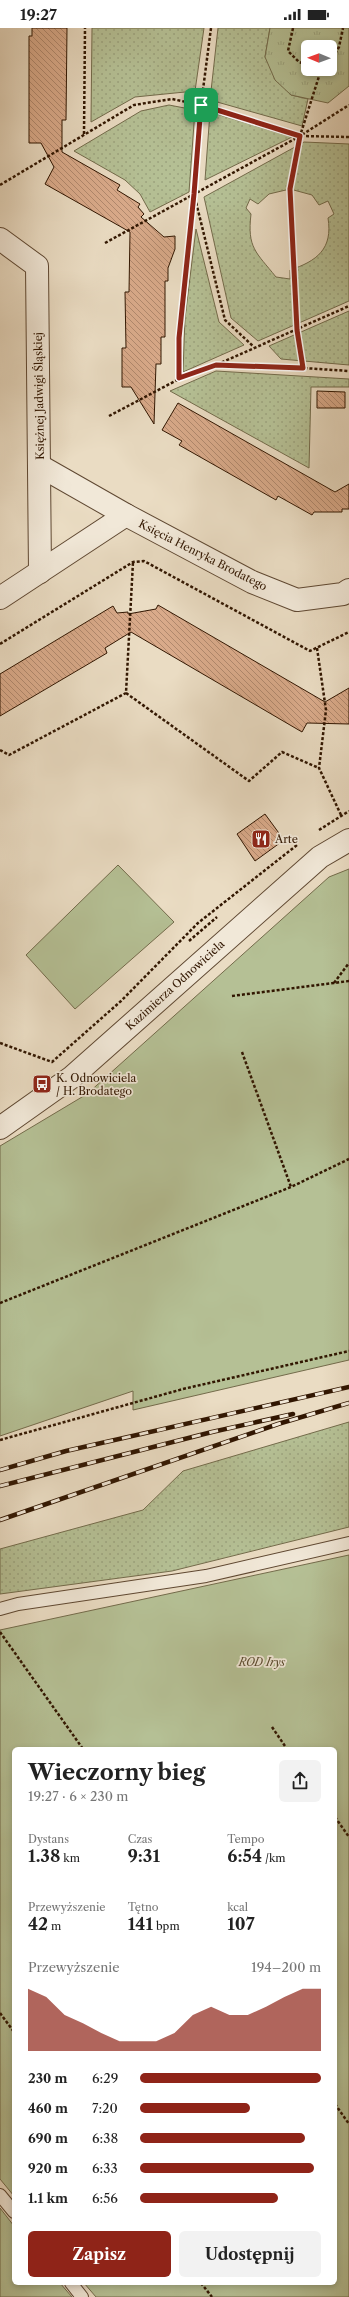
<!DOCTYPE html>
<html lang="pl">
<head>
<meta charset="utf-8">
<style>
	:root { --surface:#fff; --page:#f2f2f2; --text:#222; --muted:#767676; --accent:#8f2418 }
	body { margin:0; font-family:"Libre Caslon Text",serif; background:var(--page); color:var(--text); height:100vh; display:flex; flex-direction:column; font-size:15px; white-space:nowrap }
	* { box-sizing:border-box; margin:0 }
	p { font-size:13px; color:var(--muted) }
	.icon { flex:none; width:22px; height:22px; fill:none; stroke:currentColor; stroke-width:2; stroke-linecap:round; stroke-linejoin:round }
	.map { position:relative; flex:1; overflow:hidden }
	.panel { position:absolute; left:12px; top:1719px; width:325px; height:538px; display:flex; flex-direction:column; background:var(--surface); border-radius:6px; box-shadow:0 2px 6px #0003 }
	.panel>* { flex:none }
	.needle { width:26px; rotate:271deg }
	.fabs { position:absolute; left:301px; top:12px; display:grid; gap:8px }
	.fabs a { display:grid; place-items:center; width:36px; height:36px; border-radius:6px; background:var(--surface); box-shadow:0 2px 6px #0003; font-size:20px }
	.pin { position:absolute; display:grid; place-items:center; width:34px; height:34px; color:#fff; margin:-17px; border-radius:8px; box-shadow:0 2px 6px #0006 }
	.round { display:grid; place-items:center; flex:none; width:42px; height:42px; border-radius:6px; background:var(--page) }
	.head { display:flex; align-items:center; justify-content:space-between; height:68px; padding:0 16px }
	h1 { font-size:22px; font-weight:700; line-height:30px }
	.metrics { display:grid; grid-template-columns:repeat(3,1fr); gap:6px; height:68px; padding:4px 16px }
	.metrics div { display:grid; align-content:center }
	.metrics b { font-size:17px; font-weight:700 }
	.metrics small { font-size:11px; font-weight:400 }
	.metrics p { font-size:11px }
	.chart { height:112px; padding:8px 16px }
	.chart p { display:flex; justify-content:space-between }
	.chart svg { width:100%; height:72px; margin-top:4px; fill:var(--accent); opacity:.7 }
	.cta { display:flex; gap:8px; margin-top:auto; padding:8px 16px }
	.cta a { flex:1; height:46px; border-radius:6px; background:var(--accent); color:#fff; font-size:16px; font-weight:700; line-height:46px; text-align:center }
	.cta a+a { background:var(--page); color:var(--text) }
	ul { padding:0 16px; list-style:none; font-size:13px }
	li { display:grid; grid-template-columns:64px 48px 1fr; align-items:center; height:30px }
	li i { height:10px; border-radius:5px; background:var(--accent) }
	.status { display:flex; justify-content:space-between; align-items:center; height:28px; padding:0 20px; background:var(--surface); direction:ltr }
	.status svg { height:11px; fill:currentColor }
	.map>svg:first-child { display:block }
</style>
</head>
<body>
<div class="status"><b>19:27</b><svg viewBox="0 0 49 12"><path d="M0 12V9h3v3zM5 12V6h3v6zM10 12V3h3v9zM15 12V0h3v12zM26 1h20v11H26zM47 4h2v5h-2z"/></svg></div>
<div class="map">
<svg width="349" height="2269" viewBox="0 0 349 2269">
	<defs>
		<pattern id="grass-dots" width="8" height="8" patternUnits="userSpaceOnUse"><rect width="8" height="8" fill="#b5c095"/><path d="M2 2h.1M6 6h.1" fill="none" stroke="#9ca47f" stroke-width="1.8" stroke-linecap="round"/></pattern>
		<pattern id="park-tufts" width="24" height="20" patternUnits="userSpaceOnUse"><rect width="24" height="20" fill="#b5c095"/><path d="M3 7l-1-3M5 7V3M7 7l1-3M15 17l-1-3M17 17v-4M19 17l1-3" fill="none" stroke="#9ca47f"/></pattern>
		<pattern id="building-back-hatch" width="6" height="6" patternUnits="userSpaceOnUse"><rect width="6" height="6" fill="#d9aa8a"/><path d="M-1 5l2 2M0 0l6 6M5-1l2 2" fill="none" stroke="#b1896e"/></pattern>
	</defs>
	<rect width="100%" height="100%" fill="#eadcc3"/>
	<filter id="stains"><feTurbulence type="fractalNoise" baseFrequency=".005" numOctaves="4"/><feColorMatrix values="0 0 0 0 .2 0 0 0 0 .09 0 0 0 0 .02 0 0 0 .5 -.17"/></filter>
	<radialGradient id="worn" r=".72"><stop offset=".6" stop-color="#630" stop-opacity="0"/><stop offset="1" stop-color="#630" stop-opacity=".3"/></radialGradient>
	<g fill="url(#grass-dots)" stroke="#736b4b" fill-rule="evenodd">
		<path d="M92,0H204L195,63L135,69L91,94Z"/>
		<path d="M218,0H270L265,29L291,67L308,71L302,98L210,72Z"/>
		<path d="M169,77L195,82L189,164L150,184L140,166L125,152L74,123L141,83Z"/>
		<path d="M210,84L292,109L205,152Z"/>
		<path d="M304,114L349,116V273L258,313L231,290L204,169ZM290,161L312,167L319,177L328,173L334,186L328,190C333,221 317,233 290,242V251L276,249C256,224 247,220 251,186L246,180L250,171L258,176L269,166Z"/>
		<path d="M196,201L219,294L244,317L183,344L185,290Z"/>
		<path d="M349,283V337L281,331L269,318Z"/>
		<path d="M216,343L349,351V359H311L309,440L170,363Z"/>
		<path d="M349,1394V1499L172,1543L0,1566V1521L143,1482L183,1443Z"/>
	</g>
	<path fill="url(#park-tufts)" stroke="#736b4b" fill-rule="evenodd" d="M270,0H349V58L328,75L291,67L275,52L265,29ZM308,19H330V41H308Z"/>
	<g fill="#b5c095" stroke="#736b4b">
		<path d="M118,837L174,894L75,981L26,927Z"/>
		<path d="M349,841V1332L133,1382V1363L0,1408V1118L87,1066L329,849Z"/>
		<path d="M349,1527V2269H96L84,2255H335V1721H14V2168L0,2151V1602Z"/>
		<path d="M0,2180L14,2198V2255H60L72,2269H0Z"/>
	</g>
	<g fill="url(#building-back-hatch)" stroke="#311601">
		<path d="M32,0H67L66,92H62V124L120,157L117,162L140,176L138,179L144,186L141,189L164,209L175,208V221L168,240V253H165V309H161V336H156L154,396L131,359H122V320H126L125,264H129L130,204L45,156L54,139L41,115H29V8H32Z"/>
		<path d="M317,363L345,364V380H317Z"/>
		<path d="M178,375L335,464L349,456V481H342V484H314L312,487L278,468L276,472L179,417L182,413L162,402Z"/>
		<path d="M158,577L325,674L349,660V696L307,695L302,704L131,604L105,620L107,625L0,688V646L113,578L117,585L128,584V586L156,581Z"/>
		<path d="M265,786L284,812L255,833L237,806Z"/>
	</g>
	<g fill="none" stroke-linecap="round" stroke-linejoin="round">
		<defs>
			<g id="service">
				<path d="M0,1581L18,1576L206,1548L349,1515"/>
				<path d="M0,2167L14,2184"/>
				<path d="M71,2255L82,2269"/>
			</g>
			<g id="minor">
				<path d="M0,211L37,238L40,544"/>
				<path d="M40,438L126,487L252,554L297,572L343,566L349,562"/>
				<path d="M0,570L126,487"/>
				<path d="M0,1100L72,1049L320,829L349,812"/>
			</g>
		</defs>
		<use href="#service" stroke="#5f4832" stroke-width="14"/>
		<use href="#minor" stroke="#5f4832" stroke-width="24"/>
		<g stroke="#311601" stroke-width="2.5" stroke-dasharray="3 2" stroke-linecap="butt">
			<path d="M211,0L201,77L300,108L321,42L318,41"/>
			<path d="M293,0L288,23L299,34L308,37"/>
			<path d="M330,34L339,19L343,0"/>
			<path d="M84,106L85,0"/>
			<path d="M300,108L290,161L297,302L303,340L349,343"/>
			<path d="M301,108L349,109"/>
			<path d="M0,157L134,77L172,71L201,77L194,166L179,310V351"/>
			<path d="M195,170L225,292L254,319"/>
			<path d="M105,215L300,108L349,77"/>
			<path d="M217,337L303,340"/>
			<path d="M109,388L179,351L216,337L349,278"/>
			<path d="M0,616L133,534L144,533L310,623L349,604"/>
			<path d="M317,620L326,682L319,740L341,787"/>
			<path d="M126,665L249,753L282,724L319,740"/>
			<path d="M0,722L9,727L126,665L133,534"/>
			<path d="M319,802L349,783"/>
			<path d="M189,913L217,889"/>
			<path d="M334,955L349,935"/>
			<path d="M232,968L349,953"/>
			<path d="M0,1015L52,1034L121,973L198,895L297,817"/>
			<path d="M242,1024L291,1159"/>
			<path d="M0,1275L291,1159L349,1131"/>
			<path d="M0,1412L183,1361L349,1323"/>
			<path d="M0,1604L83,1721"/>
			<path d="M272,1699L287,1721"/>
			<path d="M335,1789L349,1809"/>
			<path d="M0,1985L14,2004"/>
			<path d="M335,2076L349,2096"/>
			<path d="M201,2255L212,2269"/>
		</g>
		<use href="#service" stroke="#f1e8d8" stroke-width="12"/>
		<use href="#minor" stroke="#f1e8d8" stroke-width="22"/>
		<defs>
			<g id="rail">
				<path d="M0,1442L66,1423L349,1359"/>
				<path d="M0,1458L212,1404L293,1386"/>
				<path d="M0,1492L278,1396L349,1375"/>
			</g>
		</defs>
		<use href="#rail" stroke="#311601" stroke-width="4.5"/>
		<use href="#rail" stroke="#f1e8d8" stroke-width="3" stroke-dasharray="9" stroke-linecap="butt"/>
	</g>
	<g fill="none" stroke-linecap="round" stroke-linejoin="round">
		<defs>
			<path id="route" d="M201,77L300,108L290,161L297,302L303,340L216,337L179,350V310L194,166Z"/>
		</defs>
		<use href="#route" stroke="#fff" stroke-width="8"/>
		<use href="#route" stroke="#8f2418" stroke-width="5"/>
	</g>
	<defs>
		<symbol id="restaurant-square" viewBox="-11 -11 22 22"><rect x="-9" y="-9" width="18" height="18" rx="4" fill="#8f2418" stroke="#f1e8d8"/><path d="M-5-6h1v4h1v-4h1v4h1v-4h1v5L-1.5 .5V6h-2V.5L-5-1ZM5-6V6H3V1.5H1.5Q1.5-4 5-6Z" fill="#fff"/></symbol>
		<symbol id="bus-square" viewBox="-11 -11 22 22"><rect x="-9" y="-9" width="18" height="18" rx="4" fill="#8f2418" stroke="#f1e8d8"/><path d="M-5-6H5V4H4V6H2V4H-2V6H-4V4H-5ZM-3.5-4V0h7V-4ZM-3.5 1.2v1.5H-2V1.2ZM2 1.2v1.5H3.5V1.2Z" fill="#fff"/></symbol>
	</defs>
	<g fill-rule="evenodd">
		<use href="#restaurant-square" x="250" y="800" width="22" height="22"/>
		<use href="#bus-square" x="31" y="1045" width="22" height="22"/>
	</g>
	<g text-anchor="middle" stroke-width="3.5" stroke-linejoin="round" paint-order="stroke">
		<g font-size="11" fill="#311601" stroke="#f1e8d8">
			<text transform="translate(39 368) rotate(-91)" y="4">Księżnej Jadwigi Śląskiej</text>
			<text transform="translate(203 527) rotate(27)" y="4">Księcia Henryka Brodatego</text>
			<text transform="translate(175 957) rotate(-42)" y="4">Kazimierza Odnowiciela</text>
		</g>
		<g font-size="11" fill="#311601" stroke="#f1e8d8" text-anchor="start">
			<text x="275" y="815">Arte</text>
			<text x="56" y="1054">K. Odnowiciela<tspan x="56" dy="13">/ H. Brodatego</tspan></text>
		</g>
		<g font-size="11" font-style="italic" fill="#59492d" stroke="#f1e8d8">
			<text x="262" y="1638">ROD Irys</text>
		</g>
	</g>
	<rect width="100%" height="100%" filter="url(#stains)"/>
	<rect width="100%" height="100%" fill="url(#worn)"/>
</svg>
<div class="fabs">
<a><svg class="needle" viewBox="-14 -14 28 28"><path d="M0-13l5 13h-10z" fill="#e53935"/><path d="M0 13l5-13h-10z" fill="#767676"/></svg></a>
</div>
<div class="pin" style="left:201px;top:77px;background:#1e9e55"><svg class="icon" aria-label="arrive" viewBox="0 0 24 24"><path d="M6 21V4h12l-3 4 3 4H6"/></svg></div>
<section class="panel">
<div class="head"><div><h1>Wieczorny bieg</h1><p>19:27 · 6 × 230 m</p></div><a class="round"><svg class="icon" aria-label="share" viewBox="0 0 24 24"><path d="M12 15V3M7 8l5-5 5 5M5 13v7h14v-7"/></svg></a></div>
<div class="metrics">
<div><p>Dystans</p><b>1.38<small> km</small></b></div>
<div><p>Czas</p><b>9:31</b></div>
<div><p>Tempo</p><b>6:54<small> /km</small></b></div>
</div>
<div class="metrics">
<div><p>Przewyższenie</p><b>42<small> m</small></b></div>
<div><p>Tętno</p><b>141<small> bpm</small></b></div>
<div><p>kcal</p><b>107</b></div>
</div>
<div class="chart"><p><span>Przewyższenie</span>194–200 m</p>
<svg viewBox="0 0 160 44" preserveAspectRatio="none"><path d="M0 44V6L10 11L20 22L30 27L40 33L50 38L60 38L70 38L80 33L90 22L100 17L110 22L120 22L130 17L140 11L150 6L160 6V44z"/></svg>
</div>
<ul>
<li><b>230 m</b>6:29<i style="width:100%"></i></li>
<li><b>460 m</b>7:20<i style="width:61%"></i></li>
<li><b>690 m</b>6:38<i style="width:91%"></i></li>
<li><b>920 m</b>6:33<i style="width:96%"></i></li>
<li><b>1.1 km</b>6:56<i style="width:76%"></i></li>
</ul>
<div class="cta"><a>Zapisz</a><a>Udostępnij</a></div>
</section>
</div>
</body>
</html>
